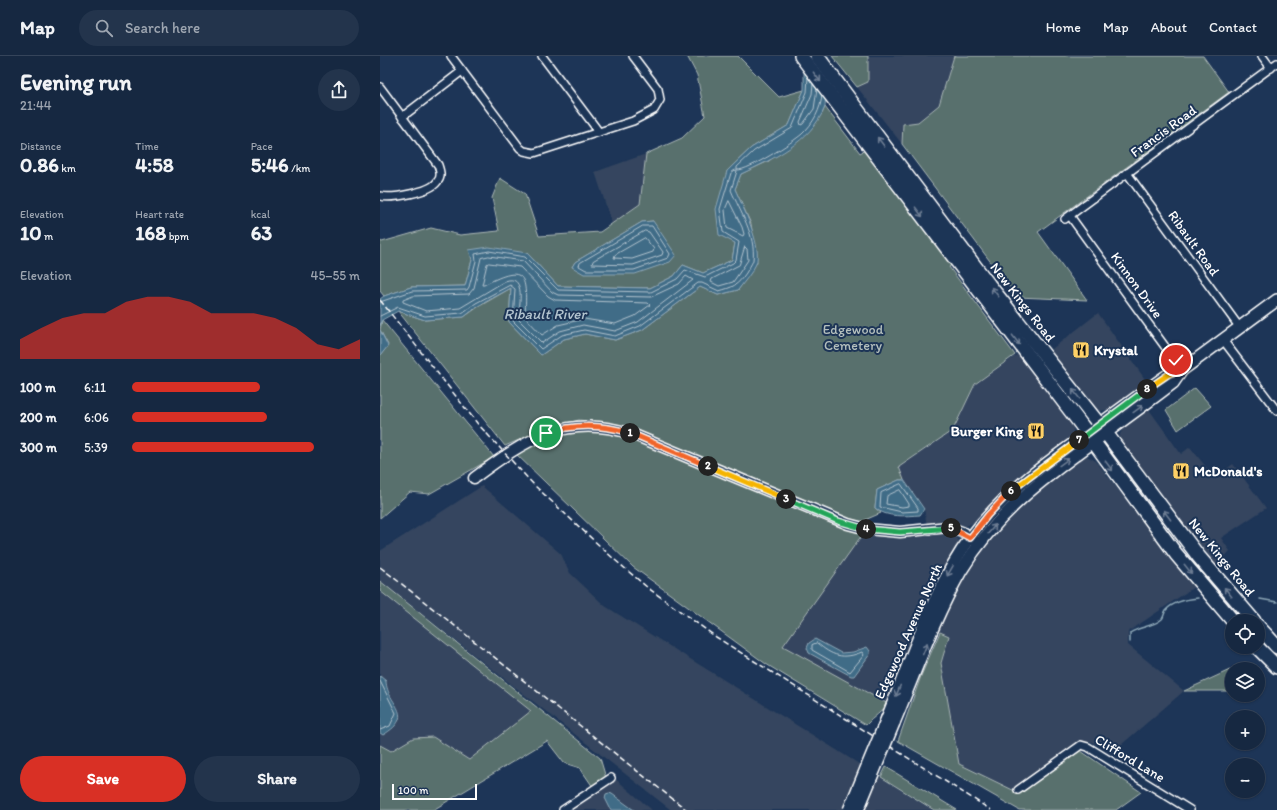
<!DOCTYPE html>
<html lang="en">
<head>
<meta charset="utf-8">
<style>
	:root { --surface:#162841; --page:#23344c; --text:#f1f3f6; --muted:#9ea6b1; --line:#35445a; --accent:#d93025 }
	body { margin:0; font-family:Itim,sans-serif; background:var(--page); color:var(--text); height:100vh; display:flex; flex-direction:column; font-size:15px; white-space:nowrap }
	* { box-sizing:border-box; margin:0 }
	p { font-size:13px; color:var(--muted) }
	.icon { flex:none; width:22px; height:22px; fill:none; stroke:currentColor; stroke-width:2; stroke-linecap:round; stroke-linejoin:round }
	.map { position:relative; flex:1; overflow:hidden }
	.details { display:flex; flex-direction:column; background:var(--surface); width:380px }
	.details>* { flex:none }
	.buttons { position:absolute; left:845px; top:558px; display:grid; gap:8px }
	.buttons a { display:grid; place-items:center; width:40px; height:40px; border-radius:50%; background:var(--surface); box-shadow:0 1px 3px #0004,0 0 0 1px var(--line); font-size:20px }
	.scale { position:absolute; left:12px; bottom:10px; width:85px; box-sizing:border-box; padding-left:4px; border:2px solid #fff; border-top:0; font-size:11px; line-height:14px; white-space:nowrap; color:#fff; -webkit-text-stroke:3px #1d3557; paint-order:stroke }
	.pin { position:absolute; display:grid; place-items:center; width:34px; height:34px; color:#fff; margin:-17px; border:2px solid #fff; border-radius:50%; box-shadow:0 1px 4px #0007 }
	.km { position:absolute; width:20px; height:20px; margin:-10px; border-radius:50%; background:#222; color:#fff; font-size:11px; line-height:20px; text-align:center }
	.round { display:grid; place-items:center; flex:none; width:42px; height:42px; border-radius:21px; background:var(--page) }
	.head { display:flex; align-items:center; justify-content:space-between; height:68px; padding:0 20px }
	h1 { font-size:22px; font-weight:700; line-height:30px }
	.stats { display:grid; grid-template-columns:repeat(3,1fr); gap:6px; height:68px; padding:4px 20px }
	.stats div { display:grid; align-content:center }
	.stats b { font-size:20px; font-weight:700 }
	.stats small { font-size:11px; font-weight:400 }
	.stats p { font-size:11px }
	.chart { height:112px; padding:8px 20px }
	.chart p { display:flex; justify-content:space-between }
	.chart svg { width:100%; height:72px; margin-top:4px; fill:var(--accent); opacity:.7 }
	.button { display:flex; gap:8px; margin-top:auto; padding:8px 20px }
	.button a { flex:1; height:46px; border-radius:24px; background:var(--accent); color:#fff; font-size:16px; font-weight:700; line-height:46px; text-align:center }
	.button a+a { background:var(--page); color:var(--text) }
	ul { padding:0 20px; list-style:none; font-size:13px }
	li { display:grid; grid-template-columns:64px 48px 1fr; align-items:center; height:30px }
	li i { height:10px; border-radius:5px; background:var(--accent) }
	header { display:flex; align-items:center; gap:24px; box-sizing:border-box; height:56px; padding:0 20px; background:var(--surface); border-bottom:1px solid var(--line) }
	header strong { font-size:19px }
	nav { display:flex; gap:22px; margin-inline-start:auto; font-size:14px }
	.search { width:280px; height:36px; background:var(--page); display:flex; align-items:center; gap:10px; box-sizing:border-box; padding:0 14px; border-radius:22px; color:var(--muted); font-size:15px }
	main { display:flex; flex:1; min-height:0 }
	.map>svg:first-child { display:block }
</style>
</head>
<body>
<header>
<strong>Map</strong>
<div class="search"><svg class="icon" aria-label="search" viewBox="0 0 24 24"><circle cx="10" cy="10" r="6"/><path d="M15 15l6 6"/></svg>Search here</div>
<nav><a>Home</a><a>Map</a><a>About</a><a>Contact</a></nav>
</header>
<main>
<section class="details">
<div class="head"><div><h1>Evening run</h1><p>21:44</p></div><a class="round"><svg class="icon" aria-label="share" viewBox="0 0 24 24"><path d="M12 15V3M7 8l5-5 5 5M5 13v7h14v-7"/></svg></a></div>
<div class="stats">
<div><p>Distance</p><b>0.86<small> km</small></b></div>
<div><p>Time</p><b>4:58</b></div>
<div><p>Pace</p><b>5:46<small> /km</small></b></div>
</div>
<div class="stats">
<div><p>Elevation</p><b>10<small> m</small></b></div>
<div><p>Heart rate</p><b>168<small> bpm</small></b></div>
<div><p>kcal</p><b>63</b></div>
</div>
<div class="chart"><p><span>Elevation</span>45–55 m</p>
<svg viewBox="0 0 160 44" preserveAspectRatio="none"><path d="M0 44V32L10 25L20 19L30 16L40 16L50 9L60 6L70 6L80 9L90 16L100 16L110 16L120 19L130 25L140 35L150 38L160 32V44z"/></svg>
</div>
<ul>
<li><b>100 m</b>6:11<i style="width:56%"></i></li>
<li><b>200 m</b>6:06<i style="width:59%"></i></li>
<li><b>300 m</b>5:39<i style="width:80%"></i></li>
</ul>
<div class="button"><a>Save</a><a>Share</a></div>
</section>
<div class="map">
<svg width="897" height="754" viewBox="0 0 897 754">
	<rect width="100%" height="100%" fill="#1d3557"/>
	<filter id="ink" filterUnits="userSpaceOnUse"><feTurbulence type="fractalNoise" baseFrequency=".025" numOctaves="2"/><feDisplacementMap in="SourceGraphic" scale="8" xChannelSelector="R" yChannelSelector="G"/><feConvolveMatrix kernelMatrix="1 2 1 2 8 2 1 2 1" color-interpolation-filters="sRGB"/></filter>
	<g filter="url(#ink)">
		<g fill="#34455f">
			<path d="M488,0H574L559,49L538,66L523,68L522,88L477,31L488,26Z"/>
			<path d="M266,98L260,148L232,168L215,116Z"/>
			<path d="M718,257L767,326L732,353L720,355L712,352L668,296Z"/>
			<path d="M638,298L693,369V379L624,435L597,465L586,470L573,468L547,470L544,453L524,424L519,411L573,374L595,328Z"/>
			<path d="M768,352L801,398L810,391L835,422L853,408L886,452L841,482L850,495L836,510L740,384V378L746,368Z"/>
			<path d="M707,400L716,405L814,531L748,576V589L804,635L734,695L709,685L639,737L579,708L561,607L569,580L557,575L578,529L603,491L622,468L658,433L702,401Z"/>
			<path d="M102,430L181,498L190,517L225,550L553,754H291L0,525V495Z"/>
			<path d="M560,475L575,479L579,485V492L508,648L403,590L484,476Z"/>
			<path d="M0,535L152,655L89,704L53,681L33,682L11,695L0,689V677L3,679L12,673L20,656L7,632L6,625L0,620Z"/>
			<path d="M231,719L272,754H185Z"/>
		</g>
		<g fill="#58706d" stroke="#acb8b6" fill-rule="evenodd">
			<path d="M307,0H358L399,41L424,34L409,69L371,92L347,115L355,187L352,204L323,217L303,209L294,220L270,232L178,230L147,197L92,204L85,230L31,231L4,240L0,235V185L2,186L51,172L80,179L119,175L112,142L120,122L145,138L159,180L220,176L260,148L266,98L302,82L325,60L317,19ZM273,165L192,211L195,206L262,166Z"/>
			<path d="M452,0H488V26L477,31Z"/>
			<path d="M574,0H823L849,36L658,176L707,244L637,241L522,88L523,68L538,66L559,49Z"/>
			<path d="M445,51L480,97L487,93L573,208L569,211L635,299L595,328L573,374L519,411L524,424H519L497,434L495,452L501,457L478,467L223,367L199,364L169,371L125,390L18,255L45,264L84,261L98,251L131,232L129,266L161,299L184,283L205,278L235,284L262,274L320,231L338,239L358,234L377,206L371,168L355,133L361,118L389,105L442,58Z"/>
			<path d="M2,264L114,401L49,438L30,436L0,462V300L8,289L0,274Z"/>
			<path d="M815,332L831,350L798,374L786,354Z"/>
			<path d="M221,373L246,379L484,476L403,590L508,648C502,656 493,661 486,669L386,608L253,511L135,397L175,378Z"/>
			<path d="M0,525L220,702L226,722L213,731L200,712L184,707L167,685L53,754H0V689L11,695L33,682L53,681L89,704L151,655L0,535Z"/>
			<path d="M560,576L569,580L561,607L579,708L639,737L698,693L761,736L736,754H639L518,685L541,620Z"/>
			<path d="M865,607L874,613H852V635H804Z"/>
			<path d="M506,711L577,754H554L501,721Z"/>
		</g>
		<g fill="#416c87" stroke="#8da7b7">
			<path d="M424,0H448L445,51C431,86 393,103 361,118L355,133C362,149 383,191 376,208C372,217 364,226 358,234L338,239L320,231L262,274L235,284L205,278L184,283L161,299L129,266L131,232L98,250L84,261L45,264L18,255L2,264L0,270V243L4,240L31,231L85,230L92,204L89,194L109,191L147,197L178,230L270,232L294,220L303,209L323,217L352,204L355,187L339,179L336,153L347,115L371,92L409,69L424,34Z"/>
			<path d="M273,165L296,199L290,206L255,218H204L192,211L195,206L262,166Z"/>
			<path d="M0,274L8,290L0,300Z"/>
			<path d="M519,424H524L544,453L540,459C525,460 507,462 495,452L497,434Z"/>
			<path d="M435,583L461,597L473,596L487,591L490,595V598L474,620H471L429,597L427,592L429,587Z"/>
			<path d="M0,620L6,625C7,649 38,658 3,679L0,677Z"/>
			<path d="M229,737L232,738L254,754H231L225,742L226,738Z"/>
		</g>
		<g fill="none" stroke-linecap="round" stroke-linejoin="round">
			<g stroke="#b3c4cf" stroke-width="1">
				<path d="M428,21L427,36L412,72L374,95L357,111V114C368,115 413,86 422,78C433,68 441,53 442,39"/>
				<path d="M433,28L432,38L420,66L421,69L423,68L434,53L437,33"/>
				<path d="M349,145L362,171L364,178L363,180L347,172L345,154Z"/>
				<path d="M263,170H272L290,198L288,202L254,214H206L199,210L200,207Z"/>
				<path d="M265,175L269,176L283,196L282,199L253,209L212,208L213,205Z"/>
				<path d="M265,182L274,193L273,196L252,203L234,202L235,199Z"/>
				<path d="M365,191L367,193L368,204L353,226L339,230L331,226L332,223L359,209Z"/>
				<path d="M109,200L143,205L172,236L178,239L271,241L299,228L306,220L313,224L258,266L235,275L203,269L180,275L162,287L138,263C139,252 147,217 125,225L80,252L46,255L23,246V244L33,240L89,238L94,232L101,202Z"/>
				<path d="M109,207L140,211L168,240L175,244L268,247L270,249L255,260L235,268L204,263L178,269L162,279L145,261C147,221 147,206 104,229H102L107,208Z"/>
				<path d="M0,246L32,235L87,234L89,231L96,205L95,198L109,195L145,201L178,234L271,236L297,223L305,214L325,221L353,207L356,204L359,186L343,176L340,153L351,117L355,114L357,115L351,134C360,156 376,179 373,204C372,208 368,213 366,217C357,230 353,231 339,235L322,227H318L260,270L235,280L204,274L182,279L161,293L133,265L135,233L130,229L96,247L82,257L45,260L18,251L0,260"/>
				<path d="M521,428L538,452V455L522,456L500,451L501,437Z"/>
				<path d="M520,434L529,448V450L522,451L506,448L507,440Z"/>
				<path d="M437,587C452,600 463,604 482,596L484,599L470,616L432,594V589Z"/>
				<path d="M0,625L16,657L10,670L0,674"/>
			</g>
			<g stroke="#8da7b7" stroke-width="1.5">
				<path d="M880,543L897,546"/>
				<path d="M750,586V577C760,570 773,571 782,563C784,561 784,557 786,554C793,546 808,543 818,542"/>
			</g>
			<defs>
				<g id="street">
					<path d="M71,0L140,92L144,95L154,97L253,65L274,54L280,44L278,33L253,0"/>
					<path d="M162,0L219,76"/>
					<path d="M882,0L891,12"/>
					<path d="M0,31L58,109C60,115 62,121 57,126C50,136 12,143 0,140"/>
					<path d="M22,61L82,15"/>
					<path d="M747,117L860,272"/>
					<path d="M690,160L802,314"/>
					<path d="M685,163L897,7"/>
					<path d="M843,284L897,355"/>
					<path d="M638,734L701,689L708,691L810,754"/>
					<path d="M183,754L231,722"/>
				</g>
				<path id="secondary" d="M94,422C145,384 187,356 252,378L468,468L487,473L520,476L568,471L582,476L596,486"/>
				<g id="primary">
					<path d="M507,662C531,604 554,530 591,481C623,438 665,408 708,377C735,357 762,337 789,318L802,314"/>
					<path d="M514,667C535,617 554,562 581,515C619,452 670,418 727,376C749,360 771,344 793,327L802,314L897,244"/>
				</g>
				<g id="highway">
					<path d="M421,0L699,366L796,498L853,565"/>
					<path d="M437,0L609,229L726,377L819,501L874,565"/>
					<path d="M878,570L897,591"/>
					<path d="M877,591L897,611"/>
				</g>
			</defs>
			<use href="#street" stroke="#fff" stroke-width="10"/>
			<use href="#secondary" stroke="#fff" stroke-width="13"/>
			<use href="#primary" stroke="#fff" stroke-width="14"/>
			<use href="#highway" stroke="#fff" stroke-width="16"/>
			<use href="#street" stroke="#1d3557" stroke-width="7"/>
			<use href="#secondary" stroke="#1d3557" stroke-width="10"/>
			<use href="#primary" stroke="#1d3557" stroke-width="11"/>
			<use href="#highway" stroke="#1d3557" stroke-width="13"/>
			<g stroke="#fff" stroke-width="1.5" stroke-dasharray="6 3" stroke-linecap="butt">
				<path d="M0,244L97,367L154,429L235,504L268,532L336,581L611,754"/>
				<path d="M0,511C103,591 204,674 307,754"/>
			</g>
			<defs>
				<g id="primary-bridge">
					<path d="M469,754L507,662"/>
					<path d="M478,754L514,667"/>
				</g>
			</defs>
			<use href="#primary-bridge" stroke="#fff" stroke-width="14" stroke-linecap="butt"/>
			<use href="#primary-bridge" stroke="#1d3557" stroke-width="11"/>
		</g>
		<defs><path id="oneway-shaft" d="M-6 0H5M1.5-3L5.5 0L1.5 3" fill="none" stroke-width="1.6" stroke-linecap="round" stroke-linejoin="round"/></defs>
		<g stroke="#6c7c92">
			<use href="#oneway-shaft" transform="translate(437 21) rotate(53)"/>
			<use href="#oneway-shaft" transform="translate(501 86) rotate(-127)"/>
			<use href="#oneway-shaft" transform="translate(539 156) rotate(53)"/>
			<use href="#oneway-shaft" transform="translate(615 236) rotate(-128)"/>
			<use href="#oneway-shaft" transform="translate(636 284) rotate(53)"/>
			<use href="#oneway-shaft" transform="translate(696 338) rotate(-128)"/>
			<use href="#oneway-shaft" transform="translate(758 353) rotate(-36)"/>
			<use href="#oneway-shaft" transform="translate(684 406) rotate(-36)"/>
			<use href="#oneway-shaft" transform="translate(729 410) rotate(53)"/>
			<use href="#oneway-shaft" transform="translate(787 459) rotate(-127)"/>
			<use href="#oneway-shaft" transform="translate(612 473) rotate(-50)"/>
			<use href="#oneway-shaft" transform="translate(808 513) rotate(51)"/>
			<use href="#oneway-shaft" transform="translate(570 515) rotate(120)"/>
			<use href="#oneway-shaft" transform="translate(848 536) rotate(-129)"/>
			<use href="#oneway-shaft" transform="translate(545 593) rotate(-67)"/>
			<use href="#oneway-shaft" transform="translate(518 635) rotate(112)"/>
		</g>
	</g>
	<g fill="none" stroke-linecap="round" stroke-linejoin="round" filter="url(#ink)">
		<defs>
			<path id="split-1" d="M166,377C194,368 222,368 250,377"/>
			<path id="split-2" d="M250,377L328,410"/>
			<path id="split-3" d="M328,410L406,443"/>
			<path id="split-4" d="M406,443L458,465L486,473"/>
			<path id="split-5" d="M486,473L520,476L571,472"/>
			<path id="split-6" d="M571,472L590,482L608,459L631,435"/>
			<path id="split-7" d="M631,435L699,384"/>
			<path id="split-8" d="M699,384L767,333"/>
			<path id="split-9" d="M767,333L789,318L802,314L796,304"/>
		</defs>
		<use href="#split-1" stroke="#fff" stroke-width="8"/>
		<use href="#split-2" stroke="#fff" stroke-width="8"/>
		<use href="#split-3" stroke="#fff" stroke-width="8"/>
		<use href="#split-4" stroke="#fff" stroke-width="8"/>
		<use href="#split-5" stroke="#fff" stroke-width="8"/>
		<use href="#split-6" stroke="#fff" stroke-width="8"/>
		<use href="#split-7" stroke="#fff" stroke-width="8"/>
		<use href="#split-8" stroke="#fff" stroke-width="8"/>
		<use href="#split-9" stroke="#fff" stroke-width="8"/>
		<use href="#split-1" stroke="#f0652b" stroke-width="5"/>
		<use href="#split-2" stroke="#f0652b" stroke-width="5"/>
		<use href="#split-3" stroke="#f5b400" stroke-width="5"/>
		<use href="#split-4" stroke="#22a559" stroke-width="5"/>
		<use href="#split-5" stroke="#22a559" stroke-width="5"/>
		<use href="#split-6" stroke="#f0652b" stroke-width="5"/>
		<use href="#split-7" stroke="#f5b400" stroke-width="5"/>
		<use href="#split-8" stroke="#22a559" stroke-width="5"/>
		<use href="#split-9" stroke="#f5b400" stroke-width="5"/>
	</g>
	<defs>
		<symbol id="restaurant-square" viewBox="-11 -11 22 22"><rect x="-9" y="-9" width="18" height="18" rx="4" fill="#ffd166" stroke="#1d3557"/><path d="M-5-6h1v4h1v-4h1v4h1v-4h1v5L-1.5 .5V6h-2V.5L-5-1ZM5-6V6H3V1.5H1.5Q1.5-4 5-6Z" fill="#111"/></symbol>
	</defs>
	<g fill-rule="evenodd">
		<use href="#restaurant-square" x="691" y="284" width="20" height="20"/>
		<use href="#restaurant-square" x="646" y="365" width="20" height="20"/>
		<use href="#restaurant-square" x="791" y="405" width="20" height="20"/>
	</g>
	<g text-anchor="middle" stroke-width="4" stroke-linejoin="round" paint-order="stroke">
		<g font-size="14" fill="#fff" stroke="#1d3557">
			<text transform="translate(783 75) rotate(-36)" y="5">Francis Road</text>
			<text transform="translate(814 187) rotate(54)" y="5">Ribault Road</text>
			<text transform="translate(757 229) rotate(54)" y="5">Kinnon Drive</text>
			<text transform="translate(643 246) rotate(52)" y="5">New Kings Road</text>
			<text transform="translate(842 501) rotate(51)" y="5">New Kings Road</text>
			<text transform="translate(528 575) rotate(-66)" y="5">Edgewood Avenue North</text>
			<text transform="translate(750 702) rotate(31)" y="5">Clifford Lane</text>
		</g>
		<g font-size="14" fill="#b4bfbd" stroke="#1d3557">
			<text x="473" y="278">Edgewood<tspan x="473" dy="16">Cemetery</tspan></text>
		</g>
		<g font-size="14" font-weight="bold" fill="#fff" stroke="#1d3557" text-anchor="start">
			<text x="714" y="299">Krystal</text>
			<text x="643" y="380" text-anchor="end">Burger King</text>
			<text x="814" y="420">McDonald's</text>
		</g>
		<g font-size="15" font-style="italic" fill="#b3c4cf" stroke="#1d3557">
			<text x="165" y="263">Ribault River</text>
		</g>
	</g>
</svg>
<div class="buttons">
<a><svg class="icon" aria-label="locate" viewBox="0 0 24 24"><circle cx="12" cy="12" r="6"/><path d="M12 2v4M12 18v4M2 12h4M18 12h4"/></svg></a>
<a><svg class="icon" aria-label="layers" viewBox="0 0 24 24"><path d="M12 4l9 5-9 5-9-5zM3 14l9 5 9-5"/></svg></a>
<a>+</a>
<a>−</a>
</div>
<div class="scale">100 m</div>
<div class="pin" style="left:166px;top:377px;background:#1e9e55"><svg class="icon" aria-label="arrive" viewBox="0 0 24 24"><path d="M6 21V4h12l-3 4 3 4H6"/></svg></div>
<div class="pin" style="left:796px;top:304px;background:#d93025"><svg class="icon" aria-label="check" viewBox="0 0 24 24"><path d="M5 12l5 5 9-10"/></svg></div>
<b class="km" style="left:250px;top:377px">1</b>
<b class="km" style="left:328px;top:410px">2</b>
<b class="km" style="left:406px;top:443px">3</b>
<b class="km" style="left:486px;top:473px">4</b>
<b class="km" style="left:571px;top:472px">5</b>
<b class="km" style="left:631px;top:435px">6</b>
<b class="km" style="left:699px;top:384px">7</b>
<b class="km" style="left:767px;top:333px">8</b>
</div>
</main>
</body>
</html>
